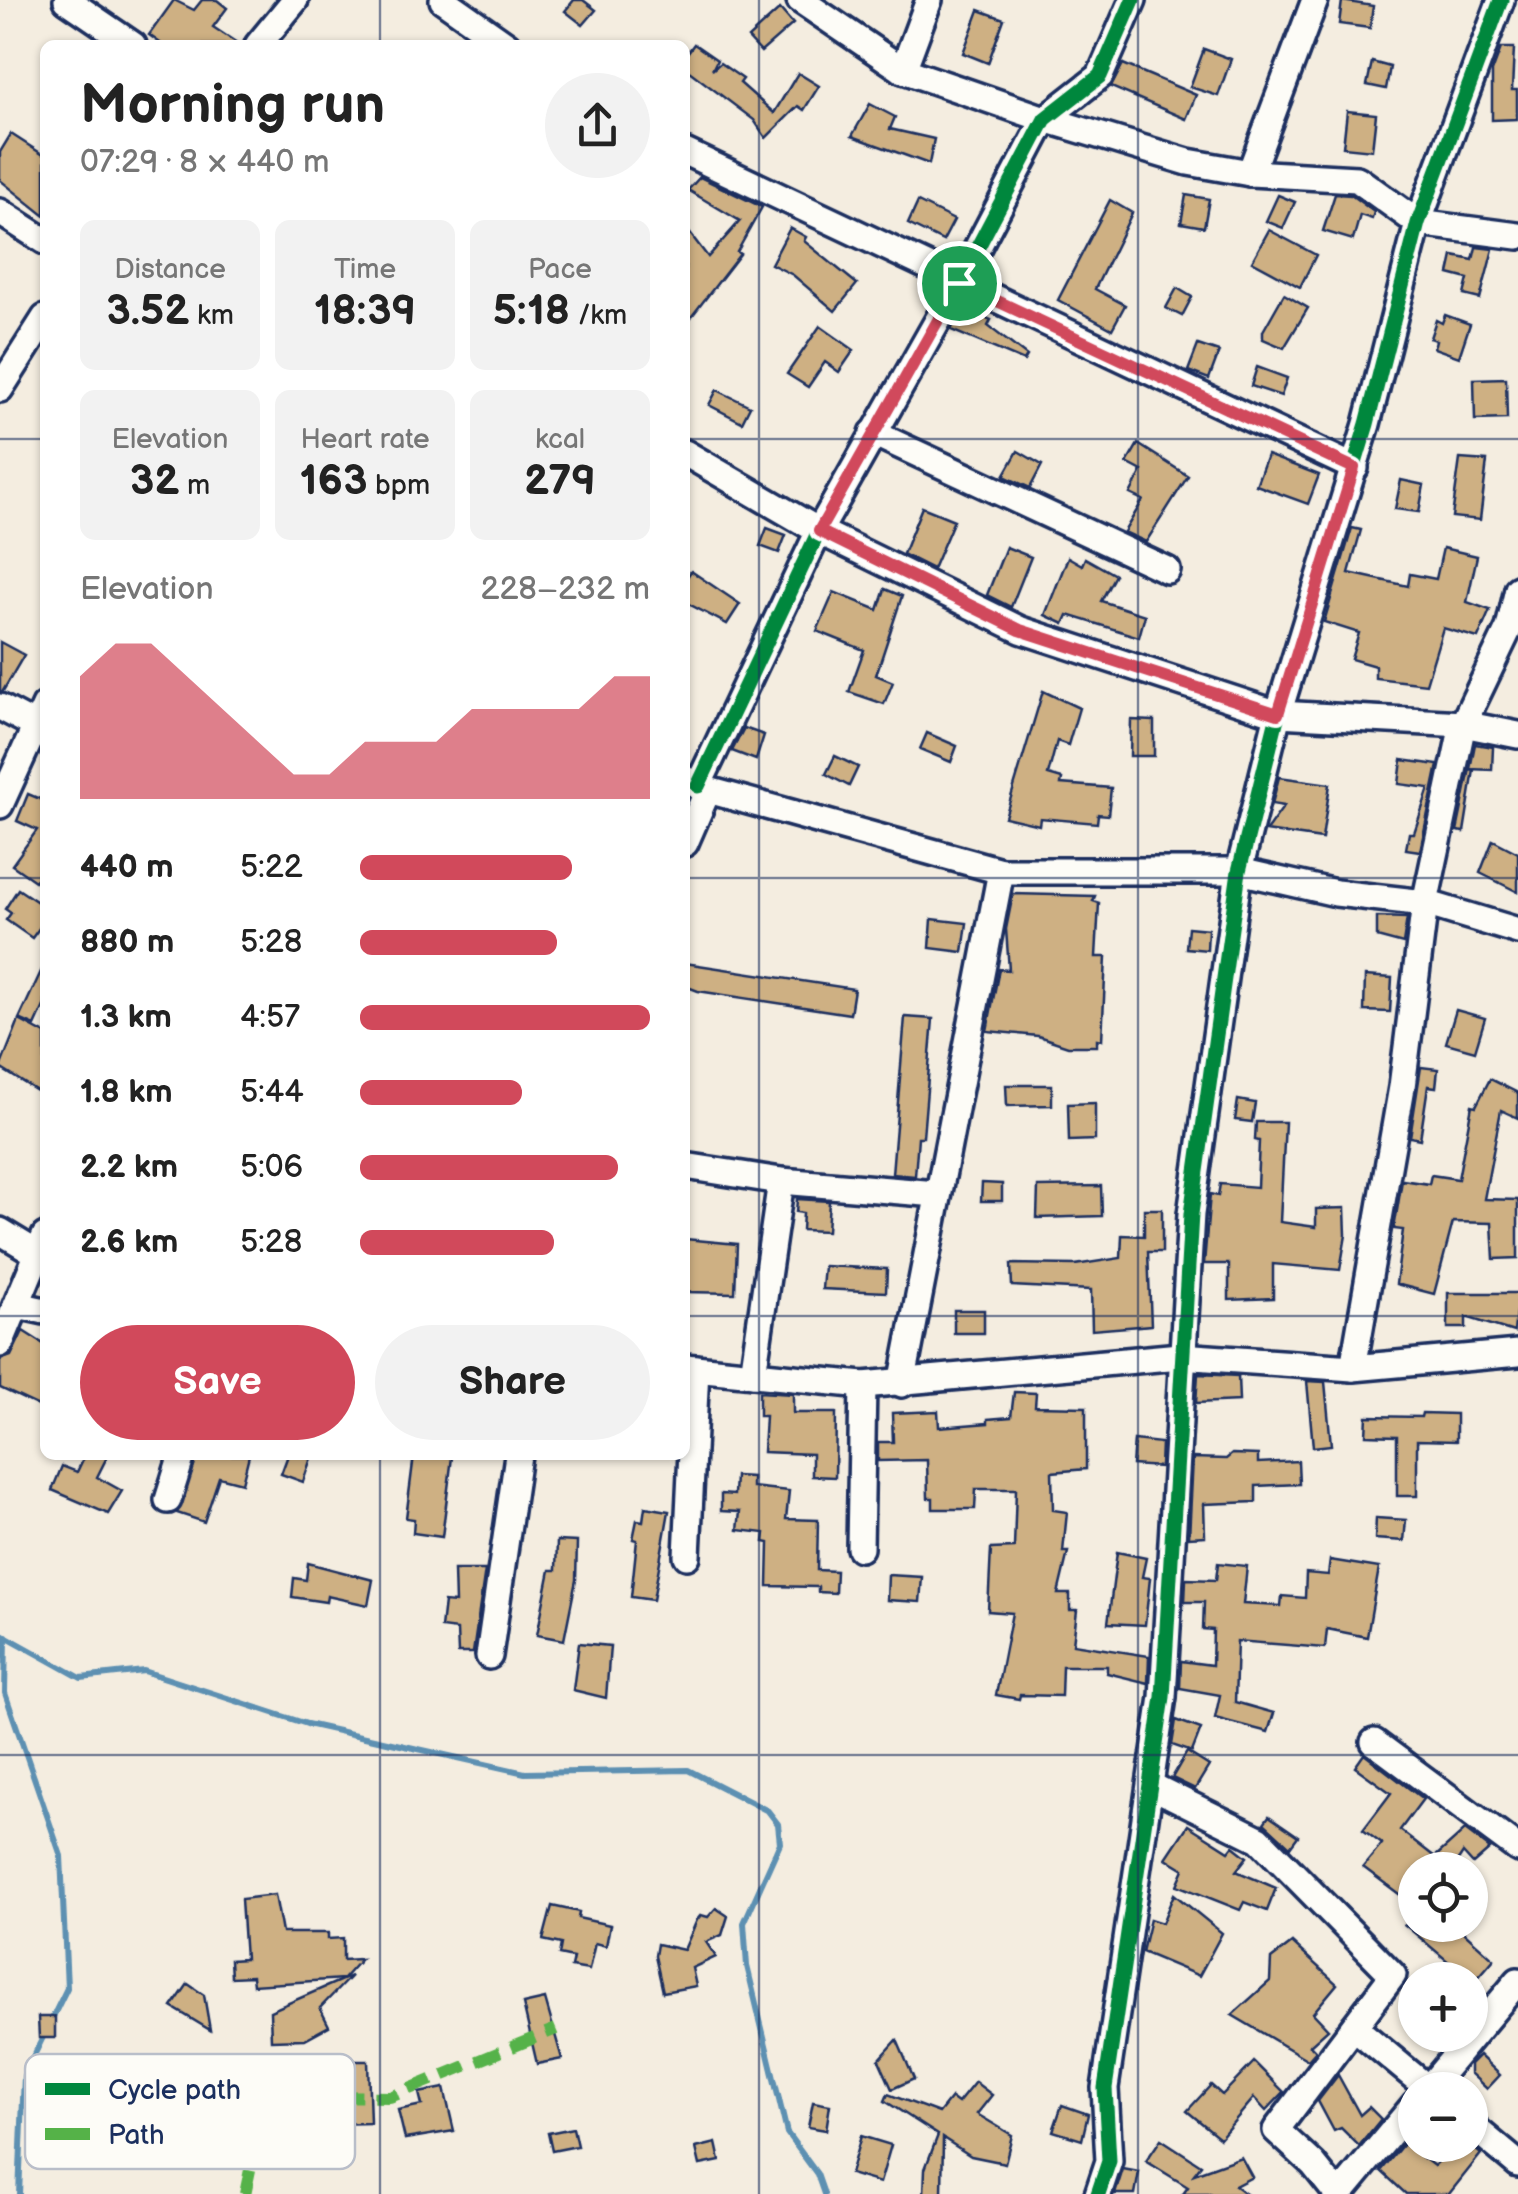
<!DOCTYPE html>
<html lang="en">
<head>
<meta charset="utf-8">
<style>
	:root { --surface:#fff; --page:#f2f2f2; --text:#222; --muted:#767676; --accent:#d1495b }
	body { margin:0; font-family:"Balsamiq Sans",sans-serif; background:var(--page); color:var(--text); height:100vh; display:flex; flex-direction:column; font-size:38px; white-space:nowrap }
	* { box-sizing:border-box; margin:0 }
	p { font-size:32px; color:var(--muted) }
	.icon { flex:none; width:55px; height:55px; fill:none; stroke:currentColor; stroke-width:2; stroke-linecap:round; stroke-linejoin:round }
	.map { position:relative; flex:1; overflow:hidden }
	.drawer { position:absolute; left:40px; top:40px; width:650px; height:1420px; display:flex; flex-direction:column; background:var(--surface); border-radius:15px; box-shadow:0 2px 8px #0004 }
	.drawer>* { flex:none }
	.fabs { position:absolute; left:1398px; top:1852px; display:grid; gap:20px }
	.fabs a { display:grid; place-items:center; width:90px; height:90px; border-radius:50%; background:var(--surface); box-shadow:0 2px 8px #0004; font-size:50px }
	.pin { position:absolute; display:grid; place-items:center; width:85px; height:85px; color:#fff; margin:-42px; border:5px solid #fff; border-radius:50%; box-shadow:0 2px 10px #0007 }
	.round { display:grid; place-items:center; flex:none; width:105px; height:105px; border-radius:52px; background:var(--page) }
	.headline { display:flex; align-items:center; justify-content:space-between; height:170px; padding:0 40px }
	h1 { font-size:55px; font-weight:700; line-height:75px }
	.metrics { display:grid; grid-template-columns:repeat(3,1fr); gap:15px; height:170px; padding:10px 40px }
	.metrics div { display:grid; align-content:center; border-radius:15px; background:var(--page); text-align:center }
	.metrics b { font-size:42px; font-weight:700 }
	.metrics small { font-size:28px; font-weight:400 }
	.metrics p { font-size:28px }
	.chart { height:280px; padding:20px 40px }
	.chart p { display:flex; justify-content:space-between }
	.chart svg { width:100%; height:180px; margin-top:10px; fill:var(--accent); opacity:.7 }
	.cta { display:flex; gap:20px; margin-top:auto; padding:20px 40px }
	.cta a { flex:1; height:115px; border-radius:60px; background:var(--accent); color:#fff; font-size:40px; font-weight:700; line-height:115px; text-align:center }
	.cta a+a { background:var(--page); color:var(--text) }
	ul { padding:0 40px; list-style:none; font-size:32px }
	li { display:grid; grid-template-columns:160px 120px 1fr; align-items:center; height:75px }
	li i { height:25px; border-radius:12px; background:var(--accent) }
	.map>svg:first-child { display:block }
</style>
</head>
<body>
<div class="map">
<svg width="1518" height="2194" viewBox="0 0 1518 2194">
	<rect width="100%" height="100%" fill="#f4ede0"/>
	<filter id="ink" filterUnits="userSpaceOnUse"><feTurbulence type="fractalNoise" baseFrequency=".01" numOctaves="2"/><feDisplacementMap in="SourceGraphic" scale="20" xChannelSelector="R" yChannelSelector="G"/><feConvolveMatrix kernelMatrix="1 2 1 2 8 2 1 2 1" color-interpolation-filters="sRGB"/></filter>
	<g filter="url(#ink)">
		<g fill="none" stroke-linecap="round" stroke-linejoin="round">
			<g stroke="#5d90b2" stroke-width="6">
				<path d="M0,1633L81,1678L144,1671L307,1724L525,1773L688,1770L768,1811L778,1824L780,1843L744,1923L747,1966L787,2133L817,2174L824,2194"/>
				<path d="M6,1636L5,1693L61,1856L67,1988L24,2076L19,2194"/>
			</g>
		</g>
		<g fill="#ceb083" stroke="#1b2f5e" stroke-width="2.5">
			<path d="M174,0L194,10L202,0H217L227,8L213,27L240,45H163L149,35Z"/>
			<path d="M574,0H583L596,10L583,25L565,11Z"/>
			<path d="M1342,1L1373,6L1370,28L1339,24Z"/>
			<path d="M780,9L793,24L761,52L748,38Z"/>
			<path d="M979,10L1004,19L988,63L963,53Z"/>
			<path d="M694,44L717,60L712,70L720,63L743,79L740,83L774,113L798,73L819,86L804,110L798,106L766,138L754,120L685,68V56Z"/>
			<path d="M1501,48H1514L1512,90H1517V119L1492,120V72Z"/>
			<path d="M1204,49L1231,59L1218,96L1190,87Z"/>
			<path d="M1372,62L1390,67L1386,89L1367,85Z"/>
			<path d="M1123,64L1196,95L1186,119L1111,87Z"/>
			<path d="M870,104L895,117L890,129L934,139L929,164L852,136Z"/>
			<path d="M1347,111L1376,114L1372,150L1343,147Z"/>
			<path d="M11,134L45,156V216L0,180V152Z"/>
			<path d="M700,177L762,207L737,252L740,254L685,325V227L708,257L740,221L688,190Z"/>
			<path d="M1335,194L1351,195L1374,212L1372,219L1360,215L1353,240L1323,231Z"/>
			<path d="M1186,195L1209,199L1204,227L1181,223Z"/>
			<path d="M1278,195L1295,202L1283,228L1266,221Z"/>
			<path d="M1110,200L1132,213L1095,289L1125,305L1112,329L1058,300Z"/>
			<path d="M918,202L954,220L943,241L908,224Z"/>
			<path d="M790,228L806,237L804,241L857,284L835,311L793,275L771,264Z"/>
			<path d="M1269,230L1316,255L1300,287L1252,261Z"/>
			<path d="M1476,247L1493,249L1480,299L1464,295L1468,279L1449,274L1453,256L1473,260Z"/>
			<path d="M1177,288L1192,297L1182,316L1166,308Z"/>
			<path d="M1284,294L1308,308L1284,348L1263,339V331Z"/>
			<path d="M963,309L991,320L988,326L1027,356L1024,361L951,330Z"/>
			<path d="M1445,315L1470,324L1459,357L1434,348L1436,340L1430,338L1436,320L1442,323Z"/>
			<path d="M820,326L854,350L839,372L825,362L808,387L787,374Z"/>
			<path d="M1198,345L1219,352L1209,379L1188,371Z"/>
			<path d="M1257,367L1287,378L1281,396L1251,386Z"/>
			<path d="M1506,378L1507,419L1475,420L1474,379Z"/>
			<path d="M717,390L750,406L742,422L709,405Z"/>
			<path d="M1138,444L1188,476L1146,542L1124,532L1143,500L1130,494L1142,471L1127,463Z"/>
			<path d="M1018,451L1042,465L1030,488L1004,476Z"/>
			<path d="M1267,455L1319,475L1308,504L1256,485Z"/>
			<path d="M1460,459L1487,461L1480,520L1452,517Z"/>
			<path d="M1401,480L1424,485L1419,512L1395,509Z"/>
			<path d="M922,507L954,520L933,569L903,554Z"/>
			<path d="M767,528L786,535L779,553L760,546Z"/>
			<path d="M1352,528L1361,530L1349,573L1408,586L1410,574L1436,579L1443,548L1477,556L1467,602L1490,610L1478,638L1443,628L1426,684L1375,678V666L1351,659L1359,633L1324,622Z"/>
			<path d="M1006,547L1031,557L1011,607L987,595Z"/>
			<path d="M1068,557L1082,565L1085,558L1115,575L1101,601L1145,615L1139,637L1068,615L1064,624L1045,615Z"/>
			<path d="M691,571L740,604L727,624L685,602V580Z"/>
			<path d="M885,589L902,596L876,675L893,682L884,704L849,692L864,650L817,631L834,592L878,610Z"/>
			<path d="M0,642L24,655L3,691H0Z"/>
			<path d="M1043,691L1079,708L1068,745L1057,741L1048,775L1062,779L1061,784L1111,788L1108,815L1098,814L1097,823L1040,818L1039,825L1005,817Z"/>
			<path d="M1131,720L1154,721V756H1130Z"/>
			<path d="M744,728L764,735L756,760L732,751Z"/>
			<path d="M927,733L957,746L951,762L920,749Z"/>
			<path d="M1475,744L1493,747L1492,770L1470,769Z"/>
			<path d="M835,756L858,767L849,786L826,774Z"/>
			<path d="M1402,760L1438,765L1420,851L1406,849L1409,833H1414L1429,788L1399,784Z"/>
			<path d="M1470,769L1474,770L1464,832L1457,831Z"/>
			<path d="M1279,777L1330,784L1322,839L1266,831L1284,806L1272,804Z"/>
			<path d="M28,794L45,801V867L35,881L12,865L37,830L17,821Z"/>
			<path d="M1493,840L1518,853V892L1480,873Z"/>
			<path d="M18,889L45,907V920L32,938L6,920L11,913L5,909Z"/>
			<path d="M1013,894L1095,896L1093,901L1099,903L1096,957H1106L1102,1040L1097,1039V1046H1068L1038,1036L987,1031L999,969L1009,970L1006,929Z"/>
			<path d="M1377,917L1407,918L1403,944L1377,937Z"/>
			<path d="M932,919L967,923L963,952L930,948Z"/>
			<path d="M1188,927L1208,929L1207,950L1186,948Z"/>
			<path d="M45,963V1004L35,1026L19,1019Z"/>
			<path d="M685,963L854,989L850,1014L698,991L685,986Z"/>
			<path d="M1365,976L1392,978L1390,1012L1364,1011Z"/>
			<path d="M1456,1010L1485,1018L1475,1051L1446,1043Z"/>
			<path d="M905,1017L933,1019L923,1137H918L915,1176L892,1174Z"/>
			<path d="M19,1020L45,1034V1096L0,1068Z"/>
			<path d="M1421,1067L1438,1069L1436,1087L1428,1086L1420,1139L1410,1137Z"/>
			<path d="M1490,1079L1518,1093V1118L1501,1110L1484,1199L1518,1200V1258L1494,1259L1492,1223L1453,1222L1434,1294L1396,1284L1403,1230L1394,1229L1402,1180L1429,1184L1431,1175L1458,1179L1472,1105L1476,1106Z"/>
			<path d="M1006,1085H1052V1105L1007,1106Z"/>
			<path d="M1238,1100L1255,1103L1252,1122L1235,1120Z"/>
			<path d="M1095,1103V1140L1069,1141L1068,1104Z"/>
			<path d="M1256,1122H1285L1280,1222L1316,1227V1209L1345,1208L1346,1235L1340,1270L1273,1264V1298L1229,1300V1264H1204L1210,1194L1218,1196L1220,1184L1257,1187L1259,1141L1255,1140Z"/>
			<path d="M982,1183L1002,1184V1201H981Z"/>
			<path d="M1101,1186L1102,1216L1037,1218L1038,1187Z"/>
			<path d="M797,1199L829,1201L827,1231L802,1230L803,1213L796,1212Z"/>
			<path d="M1144,1209H1162V1252H1148L1151,1325L1092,1330L1091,1290L1012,1286L1011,1264L1075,1265L1121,1258L1122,1235L1144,1236Z"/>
			<path d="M685,1239L737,1244L735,1293L685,1292Z"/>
			<path d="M824,1266L887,1269L886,1292L822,1289Z"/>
			<path d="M1448,1293H1518L1514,1332L1466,1317V1328H1448Z"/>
			<rect x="954" y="1310" width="30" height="23"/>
			<path d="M23,1331L45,1345V1409L0,1388V1360L11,1356Z"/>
			<path d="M1198,1374L1238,1376L1239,1401L1196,1403Z"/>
			<path d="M1307,1381L1325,1382L1331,1445L1313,1447Z"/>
			<path d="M759,1392L793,1394V1413H836L835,1477L812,1476V1454L763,1452L765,1416H759Z"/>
			<path d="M1014,1392L1036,1393L1035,1406L1086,1407V1469L1052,1472L1053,1510L1067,1512L1063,1552H1068L1058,1594H1070V1610H1077L1073,1644L1149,1656L1148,1683L1107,1673V1666H1062L1061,1696L1020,1695L1019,1699L996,1695L1012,1613L988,1611L991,1549L1014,1548L1016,1489H976L975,1509H933V1498H928L927,1460L878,1461V1442H893L892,1413L938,1411L939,1427L988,1423V1419L1011,1417Z"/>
			<path d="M1422,1413L1456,1414V1441L1417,1440V1496H1397V1436L1366,1435L1367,1416L1421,1417Z"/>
			<path d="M1134,1440L1161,1443L1160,1467L1132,1465Z"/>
			<path d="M1232,1454L1258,1455V1463L1298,1461L1299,1484L1256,1486V1502L1204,1504L1205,1536L1189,1537L1193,1458L1226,1459Z"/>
			<path d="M85,1455H108L97,1477L122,1491L108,1514L52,1490L62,1466L77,1472Z"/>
			<path d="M198,1455H249L242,1483L219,1477L204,1522L177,1513Z"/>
			<path d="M288,1455H312L303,1482L281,1474Z"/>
			<path d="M414,1455L452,1457L442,1537L413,1533L414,1519L406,1518Z"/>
			<path d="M735,1476L752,1477V1487L789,1491L786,1519L818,1520L817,1570L836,1571L835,1593L818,1592V1587L768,1586L769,1543L764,1542L765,1533L738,1530L740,1512L721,1511V1494L734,1495Z"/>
			<path d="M645,1507L669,1511L653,1600L631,1597L637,1540L633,1539L637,1520L643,1521Z"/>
			<path d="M1376,1518L1406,1520L1404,1541L1375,1539Z"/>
			<path d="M557,1541L577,1542L576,1580L564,1640L537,1635L550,1570H556Z"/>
			<path d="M1117,1552L1146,1558L1142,1577L1150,1578L1145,1625L1108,1623Z"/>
			<path d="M1330,1560L1379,1568L1367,1637L1327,1629L1325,1648L1237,1641L1235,1702L1274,1713L1268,1732L1215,1718L1220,1695L1180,1688L1181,1661L1212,1665L1213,1630L1203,1629L1204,1602H1185L1186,1579L1216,1580L1218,1563L1247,1566L1243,1604L1281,1606L1282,1596L1305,1598L1306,1573L1328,1575Z"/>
			<path d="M308,1563L373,1580L368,1605L327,1596L326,1602L292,1597L294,1578L306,1580Z"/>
			<path d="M454,1570H485L473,1653H458L457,1630L441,1628L444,1602L455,1603Z"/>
			<path d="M888,1575L922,1577L920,1602L887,1600Z"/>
			<path d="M579,1643L610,1646L606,1698L573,1690Z"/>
			<path d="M1176,1720L1201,1729L1192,1752L1172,1745Z"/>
			<path d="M1187,1752L1209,1766L1195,1789L1172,1778Z"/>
			<path d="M1364,1754L1423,1799L1400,1830L1435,1857L1465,1830L1490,1849L1473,1864L1463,1853L1452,1870H1415V1906L1363,1867L1382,1844L1363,1830L1391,1793L1355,1767Z"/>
			<path d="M1269,1816L1298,1836L1290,1847L1264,1823Z"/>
			<path d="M1188,1825L1229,1851L1233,1846L1247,1857L1236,1871L1276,1888L1267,1911L1244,1902L1240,1910L1177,1885L1184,1869L1166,1858Z"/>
			<path d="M1174,1894L1222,1933L1199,1976L1142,1952L1150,1919L1162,1923Z"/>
			<path d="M275,1895L282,1933H328V1939L343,1938V1960L361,1959L343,1979L253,1985L252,1976L231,1977L230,1960L245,1959L241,1899Z"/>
			<path d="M552,1906L579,1912L578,1918L610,1925L606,1946L595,1943L589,1970L571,1967L573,1958L559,1955L561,1944L543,1940Z"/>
			<path d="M716,1908L728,1916L722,1935L706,1942L716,1957L692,1968L696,1986L663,1992L655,1956L657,1944L684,1950L697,1920L701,1915L708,1917Z"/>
			<path d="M1405,1925H1456L1494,1959L1476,1980H1445L1456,1968Z"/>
			<path d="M1292,1943L1337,1984L1313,2013L1328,2029L1310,2045L1316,2051L1308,2060L1232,2015L1270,1981L1271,1959Z"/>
			<path d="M351,1976L320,2008L329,2026L305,2039L271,2040L270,2011Z"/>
			<path d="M188,1984L204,1995L210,2030L172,2007Z"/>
			<path d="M545,1999L562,2059L537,2064L523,2004Z"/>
			<path d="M38,2017H55V2038H39Z"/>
			<path d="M897,2040L914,2079L892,2089L879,2060Z"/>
			<path d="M1479,2055L1500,2075L1487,2089L1470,2073V2064Z"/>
			<path d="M342,2061H368L370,2123L332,2124L331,2104H337L336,2069H343Z"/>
			<path d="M1254,2062L1284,2092L1266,2111L1254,2098L1220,2138L1187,2111L1211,2085L1222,2095Z"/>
			<path d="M1338,2075L1360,2115L1369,2107L1381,2119L1359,2146L1341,2128L1334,2131L1318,2101Z"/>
			<path d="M975,2082L992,2095L977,2114L1012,2135L1005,2163L971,2156L943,2138L942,2194H924L925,2169L938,2135L885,2101L888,2094L939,2113L951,2098L958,2103Z"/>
			<path d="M444,2088L454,2131L405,2139L398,2110L422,2105L419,2093Z"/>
			<path d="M813,2102L830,2105L826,2130L808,2127Z"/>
			<path d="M1062,2105L1088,2114L1082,2140L1053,2131Z"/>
			<path d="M573,2128L577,2146L552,2151L548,2133Z"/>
			<path d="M861,2136L891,2145L880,2183L850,2174Z"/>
			<path d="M1161,2139L1201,2165L1194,2174L1241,2157L1252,2177L1235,2186L1246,2194H1183L1188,2187L1146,2161Z"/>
			<path d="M716,2143L720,2161L700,2165L696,2148Z"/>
			<path d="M1404,2143L1434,2166L1454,2145H1470L1481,2154L1449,2194H1406L1381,2171Z"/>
			<path d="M1123,2169L1139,2172L1135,2194H1115Z"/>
		</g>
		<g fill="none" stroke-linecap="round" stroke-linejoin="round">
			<defs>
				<g id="minor">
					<path d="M67,0L133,45"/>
					<path d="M443,0L507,45"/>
					<path d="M800,0L903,70L1045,119L1188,162L1250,173L1357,179L1418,223L1518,236"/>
					<path d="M258,45L295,0"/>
					<path d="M903,70L929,0"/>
					<path d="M685,152L1355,468"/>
					<path d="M1250,173L1315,0"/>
					<path d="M0,212L45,241"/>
					<path d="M0,389L45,318"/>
					<path d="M873,433L1167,570"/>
					<path d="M685,453L819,531L1021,630L1278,714L1463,724L1518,735"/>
					<path d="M0,707L45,731"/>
					<path d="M685,779L708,790L1001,871H1239L1336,893L1425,903L1518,931"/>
					<path d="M698,786L819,531L959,283L1045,119L1100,76L1133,0"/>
					<path d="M0,805L45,706"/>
					<path d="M685,843L708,790"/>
					<path d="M685,1166L781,1181L937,1194"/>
					<path d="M0,1231L38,1254"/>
					<path d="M17,1305L45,1311"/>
					<path d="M0,1344L45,1236"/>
					<path d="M685,1367L863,1385L1180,1356L1353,1368L1518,1353"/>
					<path d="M1353,1368L1402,1087L1425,903L1463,724L1509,628L1518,589"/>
					<path d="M753,1374L781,1181"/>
					<path d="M902,1384L1001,871"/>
					<path d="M168,1500L182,1455"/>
					<path d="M860,1548L863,1385"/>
					<path d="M687,1556L696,1368"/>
					<path d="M489,1656L518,1455"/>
					<path d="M1374,1742L1518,1849"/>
					<path d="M1152,1786L1259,1839L1393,1975L1276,2130L1313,2164L1337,2194"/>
					<path d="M1354,2027L1430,2090"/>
					<path d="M1427,2090L1518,1981"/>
					<path d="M1470,2124L1518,2164"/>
					<path d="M1098,2194L1109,2161L1105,2088L1163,1697L1191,1214L1239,871L1278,714L1367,424L1418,223L1501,0"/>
					<path d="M1340,2194L1415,2104"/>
				</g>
			</defs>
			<use href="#minor" stroke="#1b2f5e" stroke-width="32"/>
			<use href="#minor" stroke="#fdfcf7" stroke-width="25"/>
			<path stroke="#55b248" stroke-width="12" stroke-dasharray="25 12" stroke-linecap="butt" d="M245,2194L251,2165L286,2111L315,2096L390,2097L556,2029"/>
			<defs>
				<g id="cycleway">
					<path d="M698,786L819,531L959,283L1045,119L1100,76L1133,0"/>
					<path d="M1098,2194L1109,2161L1105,2088L1163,1697L1191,1214L1239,871L1278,714L1367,424L1418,223L1501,0"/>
				</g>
			</defs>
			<use href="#cycleway" stroke="#fdfcf7" stroke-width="21"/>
			<use href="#cycleway" stroke="#00873e" stroke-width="15"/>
		</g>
	</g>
	<g fill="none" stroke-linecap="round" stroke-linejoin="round" filter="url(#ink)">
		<defs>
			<path id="route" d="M959,283L1354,468L1278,714L1020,630L819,531Z"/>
		</defs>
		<use href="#route" stroke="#fff" stroke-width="20"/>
		<use href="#route" stroke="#d1495b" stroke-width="12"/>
	</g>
	<path fill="none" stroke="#1b2f5e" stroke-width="2.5" stroke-opacity="0.55" d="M380,0V45M759,0V2194M1138,0V2194M0,439H45M685,439H1518M0,878H45M685,878H1518M0,1316H45M685,1316H1518M380,1455V2194M0,1755H1518"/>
	<rect x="25" y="2054" width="330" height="115" rx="15" fill="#fdfcf7" stroke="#b9bec9" stroke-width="2.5"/>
	<rect x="45" y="2083" width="45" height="12" fill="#00873e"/>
	<rect x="45" y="2128" width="45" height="12" fill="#55b248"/>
	<g font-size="28" fill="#1b2f5e">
		<text x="108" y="2099">Cycle path</text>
		<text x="108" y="2144">Path</text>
	</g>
</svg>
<div class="fabs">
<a><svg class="icon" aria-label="locate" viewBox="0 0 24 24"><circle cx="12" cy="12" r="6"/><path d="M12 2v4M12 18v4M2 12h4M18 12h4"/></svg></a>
<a>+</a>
<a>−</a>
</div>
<div class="pin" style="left:959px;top:283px;background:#1e9e55"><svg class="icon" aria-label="arrive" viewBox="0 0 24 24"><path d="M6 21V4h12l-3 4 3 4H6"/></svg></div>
<section class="drawer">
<div class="headline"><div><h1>Morning run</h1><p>07:29 · 8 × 440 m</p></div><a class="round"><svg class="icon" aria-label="share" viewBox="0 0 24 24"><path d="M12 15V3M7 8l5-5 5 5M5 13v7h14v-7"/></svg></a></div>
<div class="metrics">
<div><p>Distance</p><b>3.52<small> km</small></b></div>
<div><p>Time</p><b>18:39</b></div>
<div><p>Pace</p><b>5:18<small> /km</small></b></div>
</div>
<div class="metrics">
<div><p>Elevation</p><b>32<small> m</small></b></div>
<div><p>Heart rate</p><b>163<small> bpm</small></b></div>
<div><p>kcal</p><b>279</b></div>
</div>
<div class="chart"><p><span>Elevation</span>228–232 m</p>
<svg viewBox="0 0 160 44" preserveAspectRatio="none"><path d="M0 44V14L10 6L20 6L30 14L40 22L50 30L60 38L70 38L80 30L90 30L100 30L110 22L120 22L130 22L140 22L150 14L160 14V44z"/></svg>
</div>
<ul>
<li><b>440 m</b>5:22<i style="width:73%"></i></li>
<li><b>880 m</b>5:28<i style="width:68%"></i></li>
<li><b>1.3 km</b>4:57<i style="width:100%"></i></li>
<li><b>1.8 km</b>5:44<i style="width:56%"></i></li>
<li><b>2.2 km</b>5:06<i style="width:89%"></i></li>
<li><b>2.6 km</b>5:28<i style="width:67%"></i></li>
</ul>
<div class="cta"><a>Save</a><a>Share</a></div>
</section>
</div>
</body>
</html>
